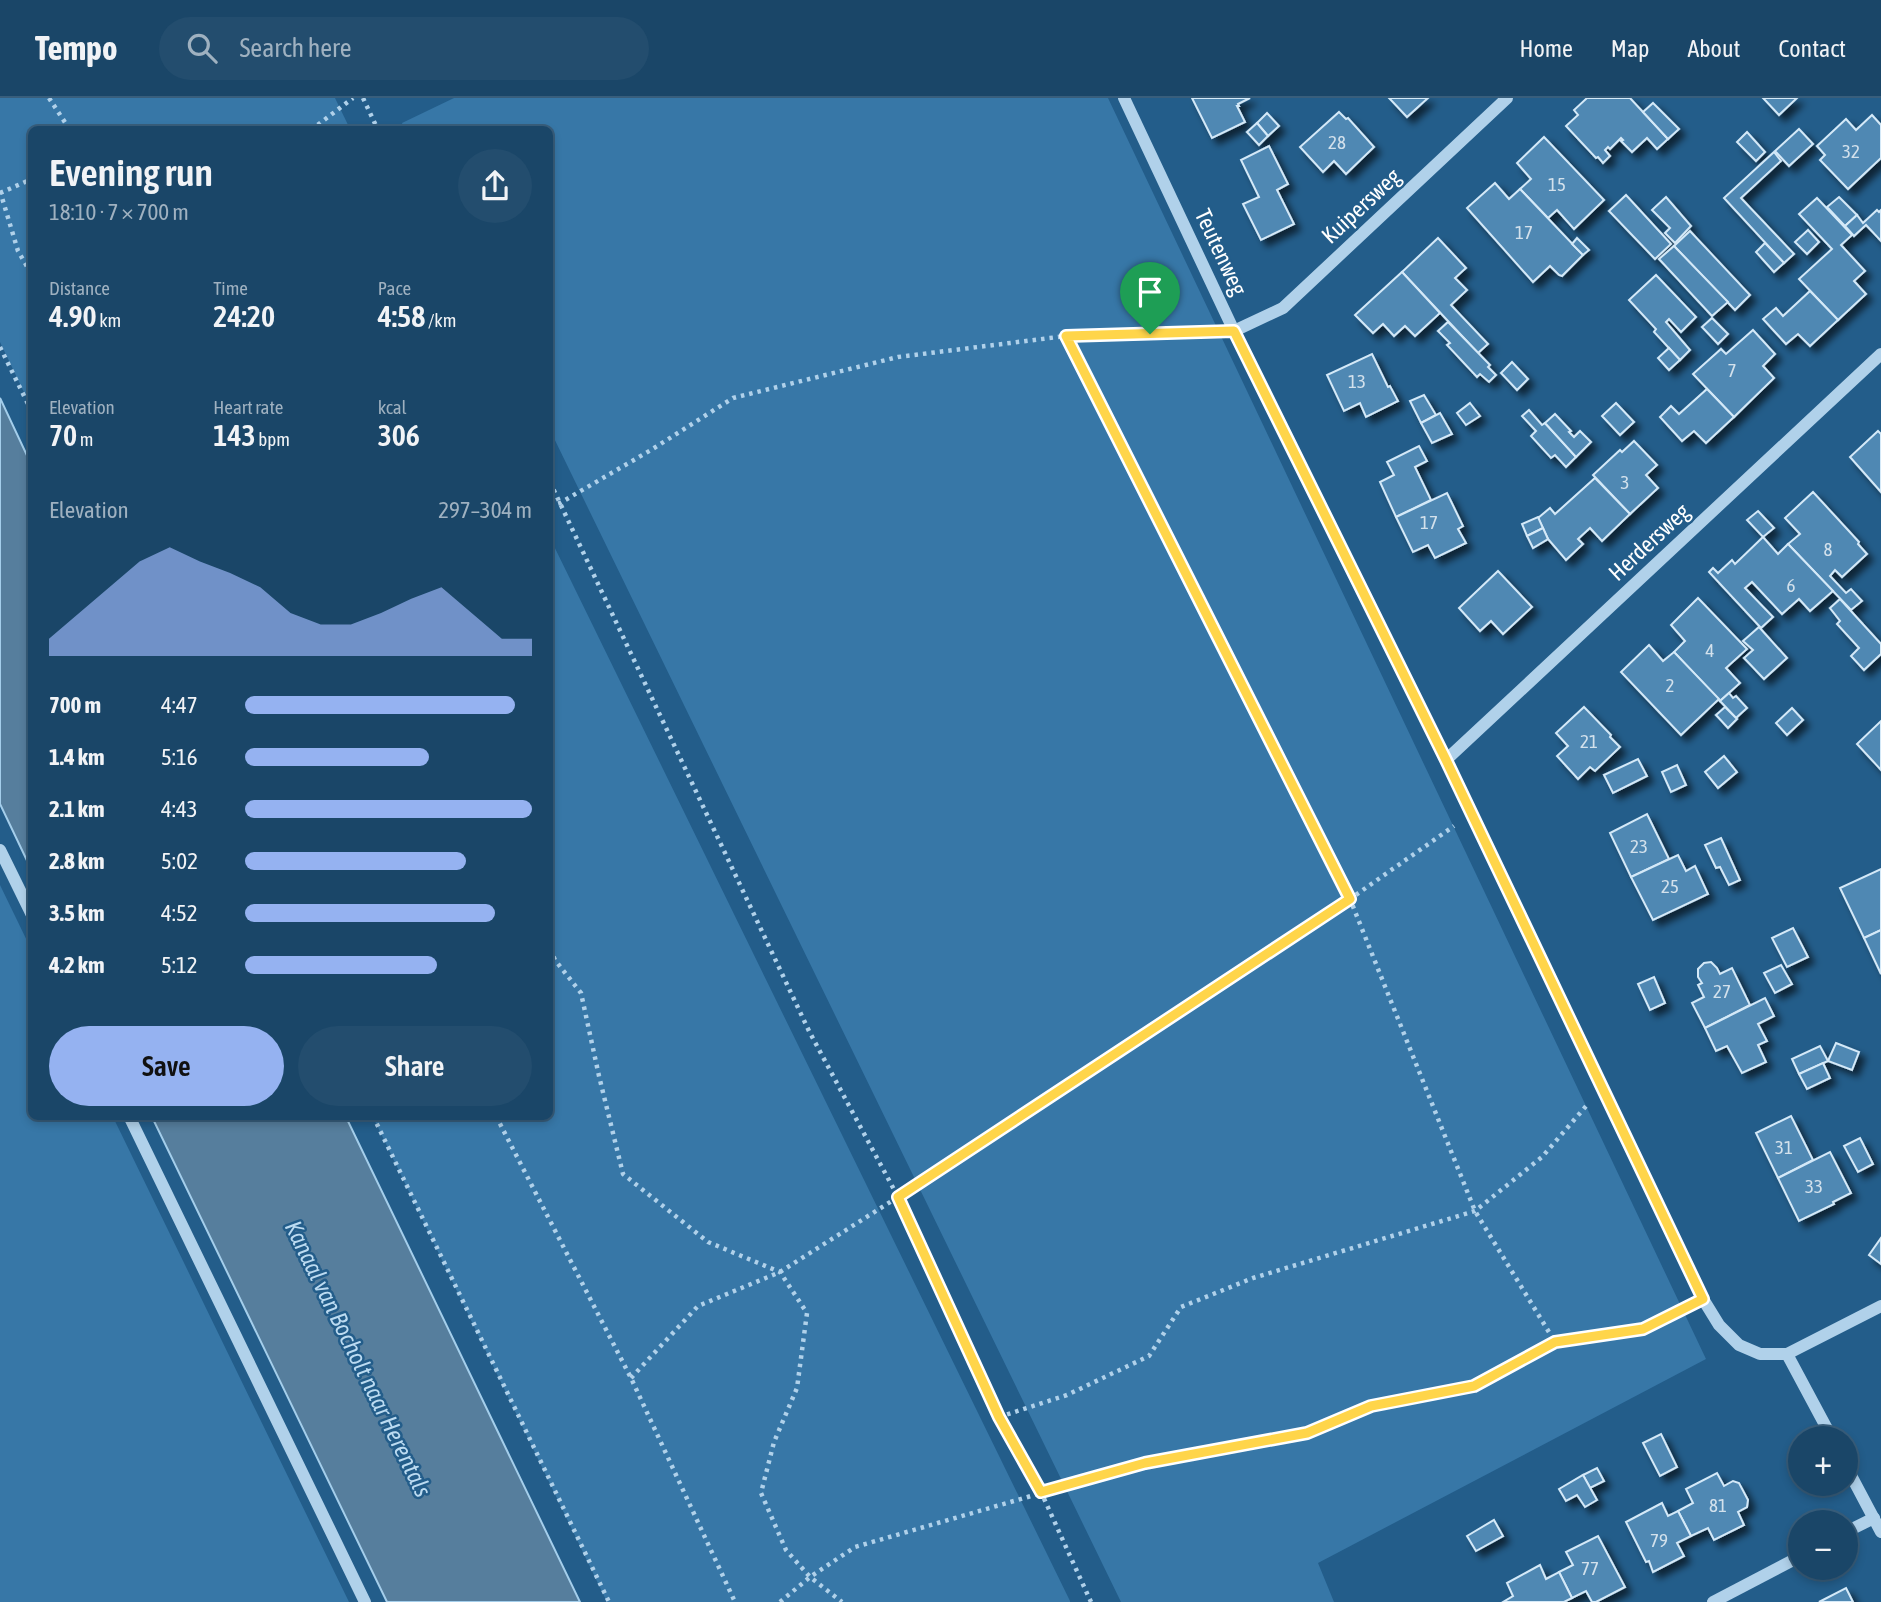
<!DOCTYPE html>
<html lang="en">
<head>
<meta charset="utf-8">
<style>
	:root { --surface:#1a4668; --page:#234d6e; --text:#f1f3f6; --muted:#9fb1c0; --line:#385e7c; --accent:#95b2f1 }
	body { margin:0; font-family:"Asap Condensed",sans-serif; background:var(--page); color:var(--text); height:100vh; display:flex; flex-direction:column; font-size:26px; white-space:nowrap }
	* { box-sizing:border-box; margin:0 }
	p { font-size:23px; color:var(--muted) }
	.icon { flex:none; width:38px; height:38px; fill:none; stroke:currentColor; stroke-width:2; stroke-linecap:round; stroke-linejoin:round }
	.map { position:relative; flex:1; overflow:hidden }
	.sheet { position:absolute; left:28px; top:28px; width:525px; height:994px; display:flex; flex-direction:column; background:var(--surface); border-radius:10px; box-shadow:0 4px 10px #0003,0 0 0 2px var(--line) }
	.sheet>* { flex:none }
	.controls { position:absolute; left:1788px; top:1328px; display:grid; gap:14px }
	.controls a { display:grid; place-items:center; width:70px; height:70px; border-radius:50%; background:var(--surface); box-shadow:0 4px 10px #0003,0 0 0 2px var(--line); font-size:35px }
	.pin { position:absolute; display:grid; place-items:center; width:60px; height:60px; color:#fff; margin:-72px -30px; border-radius:50% 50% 50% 0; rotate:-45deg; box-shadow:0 0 7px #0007 }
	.pin .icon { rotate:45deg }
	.round { display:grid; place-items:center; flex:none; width:74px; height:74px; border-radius:37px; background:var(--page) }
	.head { display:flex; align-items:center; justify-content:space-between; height:119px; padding:0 21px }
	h1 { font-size:38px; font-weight:600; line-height:52px }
	.stats { display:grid; grid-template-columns:repeat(3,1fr); gap:10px; height:119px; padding:7px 21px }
	.stats div { display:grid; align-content:center }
	.stats b { font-size:30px; font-weight:600 }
	.stats small { font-size:19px; font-weight:400 }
	.stats p { font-size:19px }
	.chart { height:196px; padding:14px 21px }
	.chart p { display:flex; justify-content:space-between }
	.chart svg { width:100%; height:126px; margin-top:7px; fill:var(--accent); opacity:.7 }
	.primary-button { display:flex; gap:14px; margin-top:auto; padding:14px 21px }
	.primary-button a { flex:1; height:80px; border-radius:42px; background:var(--accent); color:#111; font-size:28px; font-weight:600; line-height:80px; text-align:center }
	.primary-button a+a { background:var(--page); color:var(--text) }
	ul { padding:0 21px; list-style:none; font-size:23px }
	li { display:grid; grid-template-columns:112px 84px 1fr; align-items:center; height:52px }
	li i { height:18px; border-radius:9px; background:var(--accent) }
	header { display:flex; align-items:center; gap:42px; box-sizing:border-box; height:98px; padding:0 35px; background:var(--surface); border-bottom:2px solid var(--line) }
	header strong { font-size:33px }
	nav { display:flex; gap:38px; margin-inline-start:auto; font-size:24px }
	.search { width:490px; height:63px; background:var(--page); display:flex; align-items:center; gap:18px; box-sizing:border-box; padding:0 24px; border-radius:38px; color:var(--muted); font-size:26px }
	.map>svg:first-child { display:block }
</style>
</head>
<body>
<header>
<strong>Tempo</strong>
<div class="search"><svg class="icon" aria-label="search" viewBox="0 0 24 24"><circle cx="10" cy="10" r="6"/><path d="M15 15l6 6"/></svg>Search here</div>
<nav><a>Home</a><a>Map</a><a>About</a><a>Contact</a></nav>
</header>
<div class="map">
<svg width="1881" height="1504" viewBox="0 0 1881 1504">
	<defs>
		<filter id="shadow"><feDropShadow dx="6" dy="6" stdDeviation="3.5" flood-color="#0009"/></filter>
	</defs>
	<rect width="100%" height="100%" fill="#235d8a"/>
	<g fill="#3777a7">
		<path d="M0,0H335L350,31L32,32L31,309L0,244Z"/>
		<path d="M454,0H1108L1706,1261L1318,1465L1334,1504H1121L550,332V32L404,31L402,25Z"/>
		<path d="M550,440L1070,1503V1504H607L373,1019L550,1018Z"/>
		<path d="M0,787L31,851L32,1018L113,1019L349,1504H0Z"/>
	</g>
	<g fill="#567e9d" stroke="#a4ceeb" stroke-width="2">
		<path d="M0,300L31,366V771L0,706Z"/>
		<path d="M152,1019H346L580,1504H387Z"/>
	</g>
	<g fill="#5088b3" stroke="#d4e9f8" stroke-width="2" filter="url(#shadow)">
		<path d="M1192,0H1250L1238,6L1239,8H1237L1245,24L1212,40Z"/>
		<path d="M1389,0H1428L1407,19Z"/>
		<path d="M1587,0H1630L1668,41L1657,51L1647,40L1632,54L1621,43L1623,42L1621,40L1610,51L1608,49L1605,52L1610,58L1603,65L1598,59L1596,60L1566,28L1578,17L1574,12Z"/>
		<path d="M1763,0H1797L1779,17Z"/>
		<path d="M1653,5L1679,31L1668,41L1643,14Z"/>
		<path d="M1339,14L1346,21L1348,20L1374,49L1346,76L1334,63L1323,74L1300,49Z"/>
		<path d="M1267,15L1279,28L1268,38L1257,25Z"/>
		<path d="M1872,17L1881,27V60L1848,91L1820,62L1825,57L1817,48L1846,21L1856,32Z"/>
		<path d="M1257,25L1268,38L1259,47L1247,34Z"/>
		<path d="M1799,31L1813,46L1789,68L1775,53Z"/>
		<path d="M1747,34L1765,54L1756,63L1737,44Z"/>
		<path d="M1544,39L1604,102L1574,131L1557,112L1548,120L1520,91L1531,81L1517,65Z"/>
		<path d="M1269,48L1288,86L1277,92L1294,126L1261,142L1243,106L1259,99L1241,62Z"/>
		<path d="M1774,54L1781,63L1741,100L1794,156L1784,165L1724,100Z"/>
		<path d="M1495,85L1509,101L1520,91L1583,157L1562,178L1559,177L1550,168L1533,184L1467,110Z"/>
		<path d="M1626,97L1671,146L1655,161L1609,113Z"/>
		<path d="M1666,99L1691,128L1675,145L1665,135L1670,130L1652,112Z"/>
		<path d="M1839,99L1857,117L1845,128L1827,109Z"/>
		<path d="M1817,100L1852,137L1841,147L1865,173L1854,183L1866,196L1838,222L1799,181L1832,151L1799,116Z"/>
		<path d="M1877,112L1879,114L1881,112V143L1866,127L1854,138L1845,128L1857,117L1863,125Z"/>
		<path d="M1808,132L1819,144L1807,156L1795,144Z"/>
		<path d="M1690,133L1750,197L1735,212L1674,148Z"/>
		<path d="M1438,140L1466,170L1455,180L1467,192L1451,207L1488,246L1478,255L1402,174Z"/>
		<path d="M1577,140L1589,152L1583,157L1572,146Z"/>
		<path d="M1765,145L1784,165L1774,174L1756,154Z"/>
		<path d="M1674,148L1728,204L1712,218L1659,161Z"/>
		<path d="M1402,174L1440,215L1415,238L1405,228L1394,238L1383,226L1373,235L1355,217Z"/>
		<path d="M1656,177L1696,219L1681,234L1669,221L1666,224L1690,252L1680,262L1654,234L1656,231L1629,202Z"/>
		<path d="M1810,193L1838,222L1810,248L1798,236L1786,246L1763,221L1776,210L1783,218Z"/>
		<path d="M1712,220L1728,236L1718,246L1702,229Z"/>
		<path d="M1448,224L1490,267L1488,269L1496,277L1489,284L1480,276L1477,279L1447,247L1450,245L1438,233Z"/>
		<path d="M1753,232L1775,256L1763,268L1774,280L1734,319L1693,276L1721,251L1726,256Z"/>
		<path d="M1669,250L1680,262L1669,272L1658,260Z"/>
		<path d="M1372,256L1388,289L1390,288L1398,303L1366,319L1360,305L1344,313L1327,277Z"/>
		<path d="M1512,264L1528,281L1517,292L1501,275Z"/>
		<path d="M1707,291L1734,319L1706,345L1694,333L1682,343L1660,319L1671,308L1679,316Z"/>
		<path d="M1424,297L1436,317L1421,325L1410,303Z"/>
		<path d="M1470,305L1480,318L1466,327L1457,315Z"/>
		<path d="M1616,305L1634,324L1620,337L1602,318Z"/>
		<path d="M1529,312L1542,327L1545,325L1576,359L1566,369L1555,357L1551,360L1531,338L1536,333L1522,318Z"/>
		<path d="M1440,315L1452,336L1432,345L1421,325Z"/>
		<path d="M1555,316L1571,333L1569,334L1574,339L1580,333L1591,344L1576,359L1545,325Z"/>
		<path d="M1878,333L1881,336V394L1850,359Z"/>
		<path d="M1634,343L1657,367L1646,377L1658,390L1630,416L1593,377L1620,352L1622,354Z"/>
		<path d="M1419,348L1427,363L1415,369L1431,402L1396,419L1380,384L1394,377L1387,364Z"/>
		<path d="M1595,380L1630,416L1602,443L1590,430L1578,441L1583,446L1566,462L1548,441L1538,420L1550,410L1555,416Z"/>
		<path d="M1813,394L1859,444L1858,446L1867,456L1842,479L1835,472L1830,478L1846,495L1851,491L1862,503L1851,512L1788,446L1800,436L1785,420Z"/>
		<path d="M1447,395L1463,428L1458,431L1466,445L1435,460L1428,447L1413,454L1396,419Z"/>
		<path d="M1758,413L1774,430L1763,439L1747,422Z"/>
		<path d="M1538,419L1543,430L1527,438L1522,426Z"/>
		<path d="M1543,430L1548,441L1533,450L1527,438Z"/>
		<path d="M1763,439L1778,456L1788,446L1833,493L1810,513L1799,501L1782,516L1752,484L1745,490L1773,519L1761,530L1709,474L1713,470L1718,475L1732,462L1735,466Z"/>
		<path d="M1498,473L1532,509L1503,536L1491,523L1480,533L1459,510Z"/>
		<path d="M1698,500L1747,551L1726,570L1740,585L1720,603L1674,554L1685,543L1671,527Z"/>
		<path d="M1840,501L1881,546V556L1864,572L1851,558L1859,550L1837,526L1840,523L1830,510Z"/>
		<path d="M1759,529L1787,560L1764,581L1744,560L1753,552L1743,543Z"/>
		<path d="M1649,547L1663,563L1674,554L1719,601L1681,637L1621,574Z"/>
		<path d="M1729,595L1733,600L1736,598L1747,610L1736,620L1720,603Z"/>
		<path d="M1584,609L1611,637L1610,639L1620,649L1595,673L1590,669L1578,681L1557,658L1568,648L1556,635Z"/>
		<path d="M1725,609L1737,621L1728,630L1716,617Z"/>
		<path d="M1792,610L1803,622L1787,637L1776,625Z"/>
		<path d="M1881,623V672L1857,646Z"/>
		<path d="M1724,658L1737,674L1718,690L1705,674Z"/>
		<path d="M1638,661L1647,678L1613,695L1604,677Z"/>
		<path d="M1677,667L1686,687L1671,694L1662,674Z"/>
		<path d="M1647,716L1669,761L1631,779L1610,735Z"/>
		<path d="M1721,740L1740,782L1729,787L1720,769L1716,770L1705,747Z"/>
		<path d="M1678,757L1686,773L1695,768L1708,796L1653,822L1631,779Z"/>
		<path d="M1881,771V832L1864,840L1840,790Z"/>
		<path d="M1793,830L1808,859L1787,869L1772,840Z"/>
		<path d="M1881,832V876L1864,840Z"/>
		<path d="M1711,864L1717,870L1720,876L1732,870L1750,907L1705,930L1692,905L1704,899L1698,887L1702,885L1698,879V871L1704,865Z"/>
		<path d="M1781,867L1792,886L1775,895L1764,875Z"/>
		<path d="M1654,879L1665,905L1650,912L1638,886Z"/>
		<path d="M1765,900L1774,918L1758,926L1767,943L1758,947L1766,964L1742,975L1727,948L1716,953L1705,930Z"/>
		<path d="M1836,945L1859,954L1852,972L1828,963Z"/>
		<path d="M1820,948L1828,963L1799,976L1792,961Z"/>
		<path d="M1823,965L1830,980L1807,991L1799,976Z"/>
		<path d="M1791,1018L1813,1062L1778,1080L1756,1035Z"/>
		<path d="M1860,1040L1873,1066L1858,1074L1844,1048Z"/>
		<path d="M1830,1054L1851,1095L1833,1104L1834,1106L1799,1123L1778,1080Z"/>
		<path d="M1881,1140V1166L1869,1157Z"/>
		<path d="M1661,1336L1677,1369L1660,1378L1643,1345Z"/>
		<path d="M1597,1370L1604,1383L1590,1390L1583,1377Z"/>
		<path d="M1717,1375L1724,1388L1733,1383L1739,1385L1748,1402L1747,1409L1738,1414L1744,1427L1714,1442L1708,1430L1691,1438L1678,1413L1693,1405L1686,1391Z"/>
		<path d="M1583,1377L1597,1402L1585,1409L1577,1397L1566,1403L1559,1391Z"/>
		<path d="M1662,1405L1668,1418L1678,1413L1691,1438L1677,1445L1684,1458L1653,1474L1649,1463L1646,1464L1626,1424Z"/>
		<path d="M1494,1422L1503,1438L1476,1453L1467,1438Z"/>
		<path d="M1598,1438L1625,1489L1596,1504H1592L1586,1493L1572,1500L1559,1474L1573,1467L1566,1454Z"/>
		<path d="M1540,1467L1546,1481L1559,1474L1572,1500L1564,1504H1503L1513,1498L1507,1485Z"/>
		<path d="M1846,1490L1853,1504H1819Z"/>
	</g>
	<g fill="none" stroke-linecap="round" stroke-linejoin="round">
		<g stroke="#b0d1ea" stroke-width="4.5" stroke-dasharray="3.5 5" stroke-linecap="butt">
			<path d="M49,0L70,32"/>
			<path d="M363,0L378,32"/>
			<path d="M311,32L353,0"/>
			<path d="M0,93L18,153L32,177"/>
			<path d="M0,95L32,81"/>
			<path d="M1066,238L1350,801L1475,1113L1555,1244"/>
			<path d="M0,249L32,314"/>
			<path d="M550,384L809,933L898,1099L999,1319L1041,1394L1091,1504"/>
			<path d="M550,408L560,405L651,352L733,300L898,259L1066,238L1209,234"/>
			<path d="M550,851L555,862L581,895L599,978L623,1076L708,1144L780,1174L807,1215L797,1290L774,1344L761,1395L786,1452L810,1479L842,1504"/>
			<path d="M373,1018L609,1504"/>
			<path d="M496,1018L631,1280L735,1504"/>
			<path d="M631,1280L698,1208L780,1174L898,1099L1350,801L1454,728"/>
			<path d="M999,1319L1067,1297L1149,1258L1181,1209L1253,1180L1475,1113L1542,1059L1587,1007"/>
			<path d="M780,1504L810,1479L855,1449L1145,1365L1307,1335L1371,1308L1474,1288L1555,1244L1643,1231L1684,1211"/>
		</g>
		<g stroke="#b0d1ea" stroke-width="12">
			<path d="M1124,0L1234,233L1446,662L1703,1201L1719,1227L1739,1247L1760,1256H1787L1881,1208"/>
			<path d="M1234,233L1283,210L1507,0"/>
			<path d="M1446,662L1881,256"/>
			<path d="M0,752L32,817"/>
			<path d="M129,1018L365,1504"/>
			<path d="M1787,1256L1832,1340"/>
			<path d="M1846,1368L1881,1434"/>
			<path d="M1846,1434L1874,1420"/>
			<path d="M1713,1504L1801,1458"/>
		</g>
	</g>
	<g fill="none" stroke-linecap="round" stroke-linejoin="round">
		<defs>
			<path id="route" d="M1234,233L1446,662L1703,1201L1643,1231L1555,1244L1474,1288L1371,1308L1307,1335L1145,1365L1041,1394L999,1319L898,1099L1350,801L1066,238Z"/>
		</defs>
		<use href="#route" stroke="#fff" stroke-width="14"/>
		<use href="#route" stroke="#ffd54a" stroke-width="9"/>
	</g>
	<g text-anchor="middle" stroke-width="5" stroke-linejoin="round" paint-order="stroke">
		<g font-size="19" fill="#d3e1ec">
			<text x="1337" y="51">28</text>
			<text x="1851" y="60">32</text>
			<text x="1557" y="93">15</text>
			<text x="1524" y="141">17</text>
			<text x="1732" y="279">7</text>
			<text x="1357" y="290">13</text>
			<text x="1625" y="391">3</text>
			<text x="1429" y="431">17</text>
			<text x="1828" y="458">8</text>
			<text x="1791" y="494">6</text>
			<text x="1710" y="559">4</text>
			<text x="1670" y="594">2</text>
			<text x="1589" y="650">21</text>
			<text x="1639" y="755">23</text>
			<text x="1670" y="795">25</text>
			<text x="1722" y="900">27</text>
			<text x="1784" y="1056">31</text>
			<text x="1814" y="1095">33</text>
			<text x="1718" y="1414">81</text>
			<text x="1659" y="1449">79</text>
			<text x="1590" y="1477">77</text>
		</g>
		<g font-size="23" fill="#fff" stroke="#235d8a">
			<text transform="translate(1361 108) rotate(-43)" y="8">Kuipersweg</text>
			<text transform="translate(1221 154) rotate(65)" y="8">Teutenweg</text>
			<text transform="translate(1649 444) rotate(-43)" y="8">Herdersweg</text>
		</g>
		<g font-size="24" font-style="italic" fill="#bcdbf1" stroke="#235d8a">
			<text transform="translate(358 1261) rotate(64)" y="8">Kanaal van Bocholt naar Herentals</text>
		</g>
	</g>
</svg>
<div class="controls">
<a>+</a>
<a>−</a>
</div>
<div class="pin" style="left:1150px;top:236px;background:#1e9e55"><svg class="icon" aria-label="arrive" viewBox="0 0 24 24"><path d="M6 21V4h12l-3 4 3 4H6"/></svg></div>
<section class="sheet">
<div class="head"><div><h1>Evening run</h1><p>18:10 · 7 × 700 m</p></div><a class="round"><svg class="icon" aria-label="share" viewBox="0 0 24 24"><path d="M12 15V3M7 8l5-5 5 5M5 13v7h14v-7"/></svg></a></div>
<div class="stats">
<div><p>Distance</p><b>4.90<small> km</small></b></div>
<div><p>Time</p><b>24:20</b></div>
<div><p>Pace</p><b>4:58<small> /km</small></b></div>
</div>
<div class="stats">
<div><p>Elevation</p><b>70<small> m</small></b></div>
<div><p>Heart rate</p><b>143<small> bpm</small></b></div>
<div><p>kcal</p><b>306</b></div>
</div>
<div class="chart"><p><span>Elevation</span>297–304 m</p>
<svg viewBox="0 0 160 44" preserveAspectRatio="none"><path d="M0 44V38L10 29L20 20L30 11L40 6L50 11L60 15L70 20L80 29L90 33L100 33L110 29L120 24L130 20L140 29L150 38L160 38V44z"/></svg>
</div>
<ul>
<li><b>700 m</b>4:47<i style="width:94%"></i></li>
<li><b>1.4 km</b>5:16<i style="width:64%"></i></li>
<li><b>2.1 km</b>4:43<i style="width:100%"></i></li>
<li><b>2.8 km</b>5:02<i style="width:77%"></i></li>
<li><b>3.5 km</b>4:52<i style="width:87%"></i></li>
<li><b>4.2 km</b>5:12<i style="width:67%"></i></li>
</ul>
<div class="primary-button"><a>Save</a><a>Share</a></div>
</section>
</div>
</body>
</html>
